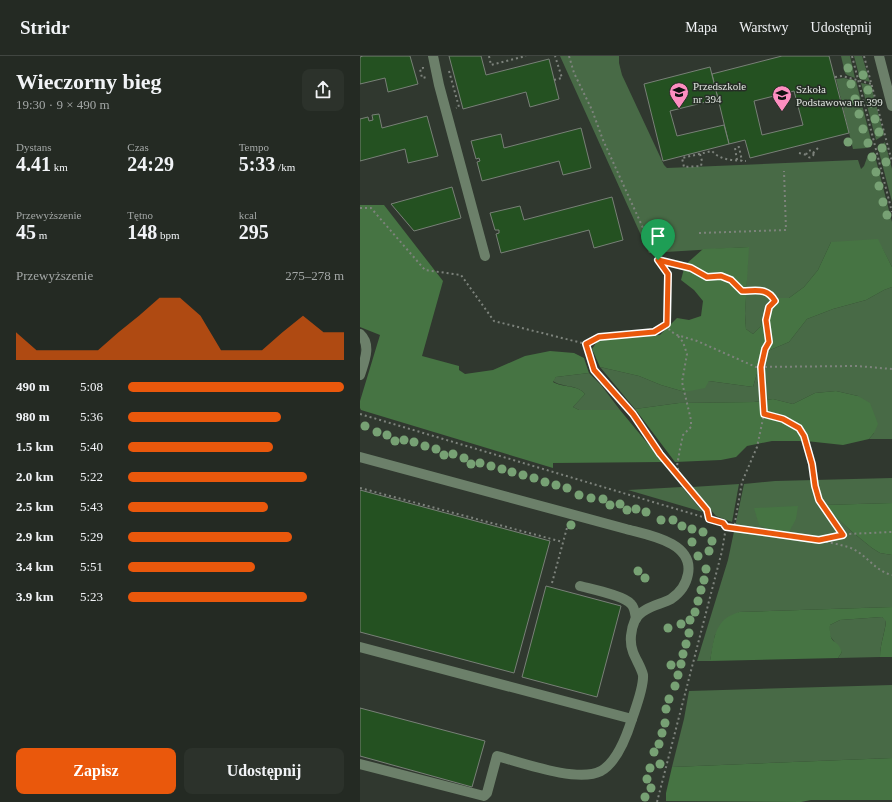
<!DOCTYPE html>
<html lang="pl">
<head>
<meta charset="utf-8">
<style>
	:root { --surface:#242a23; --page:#2c322b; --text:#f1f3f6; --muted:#a3a7a6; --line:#414641; --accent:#ea580c }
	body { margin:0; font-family:Georgia,serif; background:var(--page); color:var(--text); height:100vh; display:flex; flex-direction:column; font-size:15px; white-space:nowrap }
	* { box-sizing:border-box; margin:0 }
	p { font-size:13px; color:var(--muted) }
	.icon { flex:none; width:22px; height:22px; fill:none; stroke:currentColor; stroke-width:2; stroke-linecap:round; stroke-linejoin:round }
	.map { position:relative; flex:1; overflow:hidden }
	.side { display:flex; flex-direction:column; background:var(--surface); width:360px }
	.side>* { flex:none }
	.pin { position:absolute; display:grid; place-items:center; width:34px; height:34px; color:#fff; margin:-41px -17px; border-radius:50% 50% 50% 0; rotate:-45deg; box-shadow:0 0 4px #0007 }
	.pin .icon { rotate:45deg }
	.round { display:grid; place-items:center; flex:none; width:42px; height:42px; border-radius:8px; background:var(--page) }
	.overview { display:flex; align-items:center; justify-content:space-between; height:68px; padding:0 16px }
	h1 { font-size:22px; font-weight:800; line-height:30px }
	.figures { display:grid; grid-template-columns:repeat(3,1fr); gap:6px; height:68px; padding:4px 16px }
	.figures div { display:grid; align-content:center }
	.figures b { font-size:20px; font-weight:800 }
	.figures small { font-size:11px; font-weight:400 }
	.figures p { font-size:11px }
	.chart { height:112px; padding:8px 16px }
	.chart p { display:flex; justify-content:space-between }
	.chart svg { width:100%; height:72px; margin-top:4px; fill:var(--accent); opacity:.7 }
	.button { display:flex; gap:8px; margin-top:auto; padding:8px 16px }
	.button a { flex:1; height:46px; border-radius:8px; background:var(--accent); color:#fff; font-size:16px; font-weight:800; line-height:46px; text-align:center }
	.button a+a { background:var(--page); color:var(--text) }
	ul { padding:0 16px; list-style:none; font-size:13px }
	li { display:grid; grid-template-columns:64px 48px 1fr; align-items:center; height:30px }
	li i { height:10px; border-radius:5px; background:var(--accent) }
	header { display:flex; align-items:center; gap:24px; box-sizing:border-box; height:56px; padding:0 20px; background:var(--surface); border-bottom:1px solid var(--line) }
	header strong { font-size:19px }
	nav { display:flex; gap:22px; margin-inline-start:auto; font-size:14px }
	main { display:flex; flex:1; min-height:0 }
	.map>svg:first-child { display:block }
</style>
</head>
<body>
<header>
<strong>Stridr</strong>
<nav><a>Mapa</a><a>Warstwy</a><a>Udostępnij</a></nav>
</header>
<main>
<section class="side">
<div class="overview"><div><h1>Wieczorny bieg</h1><p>19:30 · 9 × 490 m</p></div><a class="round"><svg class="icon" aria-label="share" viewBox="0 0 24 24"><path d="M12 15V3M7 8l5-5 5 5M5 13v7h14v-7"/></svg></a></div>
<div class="figures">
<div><p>Dystans</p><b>4.41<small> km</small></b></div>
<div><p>Czas</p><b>24:29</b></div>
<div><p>Tempo</p><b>5:33<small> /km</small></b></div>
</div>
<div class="figures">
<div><p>Przewyższenie</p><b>45<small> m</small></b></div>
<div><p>Tętno</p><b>148<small> bpm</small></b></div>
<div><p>kcal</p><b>295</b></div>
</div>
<div class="chart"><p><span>Przewyższenie</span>275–278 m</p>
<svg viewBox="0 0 160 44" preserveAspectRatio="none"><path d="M0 44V27L10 38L20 38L30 38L40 38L50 27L60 17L70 6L80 6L90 17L100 38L110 38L120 38L130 27L140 17L150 27L160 27V44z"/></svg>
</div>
<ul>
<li><b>490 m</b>5:08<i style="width:100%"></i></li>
<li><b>980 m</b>5:36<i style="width:71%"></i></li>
<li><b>1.5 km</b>5:40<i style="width:67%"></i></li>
<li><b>2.0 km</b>5:22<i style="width:83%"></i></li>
<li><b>2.5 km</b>5:43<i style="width:65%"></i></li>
<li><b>2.9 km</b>5:29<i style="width:76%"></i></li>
<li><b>3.4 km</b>5:51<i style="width:59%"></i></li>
<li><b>3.9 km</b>5:23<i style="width:83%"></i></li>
</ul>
<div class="button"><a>Zapisz</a><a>Udostępnij</a></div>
</section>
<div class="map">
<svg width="532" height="746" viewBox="0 0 532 746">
	<rect width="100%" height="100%" fill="#30382f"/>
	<g fill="#486a46">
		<path d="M200,0H259V7L262,19L304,109L307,112L496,104H498L501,113L504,110L508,99L514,96L532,166V211L522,192L471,186L458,214L444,231L429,242H415L404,253L401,270L393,278L386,273L385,258L388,191L289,197Z"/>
		<path d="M481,0H490L495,22L487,19L485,17Z"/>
		<path d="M494,0H502L510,26L500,23Z"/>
		<path d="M484,22L496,25L512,88L507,92L493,93L476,23Z"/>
		<path d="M501,27L511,29L524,79L516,84Z"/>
		<path d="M525,86L532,113V146L518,92Z"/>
		<path d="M532,231V383H509L514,377L498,340L476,335L455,337L433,348L413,343L394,346L319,347L275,353L240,311L279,320L301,329L325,336L349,325L393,331L403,297L429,286L447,263L473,253L506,244L524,234Z"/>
		<path d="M229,317L241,329L260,354H219L213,351L225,338C217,328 203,332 193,325L196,321Z"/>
		<path d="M532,422V447L464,449L491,475L512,492L520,497L532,499V551L379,556L355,579L350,605H337L368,504L384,428L415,425Z"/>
		<path d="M379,428L372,466L356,460L332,431Z"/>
		<path d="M322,431L343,456L268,434Z"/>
		<path d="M522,561L526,564C525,577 520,588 520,601L478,602L482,596L470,580V569L480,564Z"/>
		<path d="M532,629V702L312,711L324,663L329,635Z"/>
	</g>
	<g fill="#467443">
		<path d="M0,149H24L83,225L62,300L99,310V314L105,318L133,314L165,300L190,295L214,297L224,302L229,317L196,321L193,326C203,332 217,328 225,338L213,351L219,354H260L303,406L193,407V412L1,354L0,352V345L20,279L0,271Z"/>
		<path d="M518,183L532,211V231L524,234L506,244L473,253L447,263L429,286L403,297L393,331L349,325L345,332L325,336L301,329L279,320L240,311L232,293L238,284L257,281L300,279L317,262L329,264L341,260L343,245L334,234L321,224L325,209L343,193L389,191L385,258L386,273L393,278L401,270L404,253L415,242H429L444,231L458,214L471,186Z"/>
		<path d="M476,335L498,340L510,347L518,368L514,377L509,383L483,389L446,385H412L387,390L376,401L361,404L315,406L275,353L319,347L394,346L413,343L433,348L455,337Z"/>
		<path d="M532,447V499L520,497L512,492L491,475L463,449Z"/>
		<path d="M438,450L436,463L429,476L411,474L399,469L394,452Z"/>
		<path d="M532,551V601H520C520,588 525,577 526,565L522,561L480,564L470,569C469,591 477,581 482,596L478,602L350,605C353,590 353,574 365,563C368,560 374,558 379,556Z"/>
		<path d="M532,702V744H451L441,746L306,745V737L312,711Z"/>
	</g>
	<g fill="#245121" stroke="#788077" fill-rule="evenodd">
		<path d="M3,0H50L58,28L28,36L25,22L0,28V1Z"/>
		<path d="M89,0H121L126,19L189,3L199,43L170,51L166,36L103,53Z"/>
		<path d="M422,0H469L489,77L390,102L385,84L369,88L352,18ZM434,35L443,69L402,79L394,45Z"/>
		<path d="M350,11L358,43L310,55L317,80L364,69L369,88L303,105L284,28Z"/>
		<path d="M19,58L22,72L67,60L78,100L48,107L45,93L0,105V63L8,61L9,65L13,64L12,59Z"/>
		<path d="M221,72L231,112L203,119L199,105L122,125L117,106L120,105L119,102L116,103L111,85L141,78L144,92Z"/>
		<path d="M92,131L101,162L54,175L31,148Z"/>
		<path d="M252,141L263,184L234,192L229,174L141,197L136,178L139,177V174H135L130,157L160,150L164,164Z"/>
		<path d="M0,434L190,485L154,617L0,576Z"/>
		<path d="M186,530L261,550L237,641L162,621Z"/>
		<path d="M0,652L125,685L112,731L0,700Z"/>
	</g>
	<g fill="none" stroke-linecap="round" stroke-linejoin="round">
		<g stroke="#7d837c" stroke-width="2" stroke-dasharray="2 3" stroke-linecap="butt">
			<path d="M129,0L131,9L166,0"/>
			<path d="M209,0L214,17L232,54L243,84L293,194L308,218L307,268L310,275L317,279L337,285L396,311L497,310L532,313"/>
			<path d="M492,0L532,156"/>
			<path d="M504,0L532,106"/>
			<path d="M63,11V12L60,13L62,22L67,21"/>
			<path d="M89,15L99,51L96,52"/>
			<path d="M475,21L482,20L512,28"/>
			<path d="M194,24L202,22L195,0"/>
			<circle cx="450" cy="98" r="3.5"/>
			<path d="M439,97L447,99"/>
			<path d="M453,97L460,90"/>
			<path d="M340,98L342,105L341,110L324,111L322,102L352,95C361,105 374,104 386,105"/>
			<path d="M377,104L375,92L379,91L382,105"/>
			<path d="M0,152H11L65,214L101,219L134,265L226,288L239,281L294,276L307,268"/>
			<path d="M339,177L426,174L424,115"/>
			<path d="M299,204L331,212L347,221L361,220L371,224L381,235C396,235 407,231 415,245L409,251L406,264L409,286L405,293L401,311L404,358L397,391L382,426L374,472"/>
			<path d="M318,280L323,286L327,298L322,326L331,364V371L323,379L320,393L317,410L321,421"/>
			<path d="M226,288L234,314L273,358L300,398L347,455L349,463"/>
			<path d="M0,358L363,467L366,471C406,478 449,480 488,491C505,496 514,515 532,519"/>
			<path d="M404,358L423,363L439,372L444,380L452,408L455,430L459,444L483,479"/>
			<path d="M0,432L203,486"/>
			<path d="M460,484L487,478L532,476"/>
			<path d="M192,527L208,468"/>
			<path d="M297,746L362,495L366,471"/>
		</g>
		<g stroke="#6c806a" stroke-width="10">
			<path d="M73,0L79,29L125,200"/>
			<path d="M519,0L532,50"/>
			<path d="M0,278C12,289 4,306 0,319"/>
			<path d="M0,401L266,473C288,479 334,486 328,518C326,529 320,537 311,543C300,549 282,551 275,564C271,573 269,586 273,596C276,604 281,611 283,619C284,631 276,651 272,663"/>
			<path d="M220,530C231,533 265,540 271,548C275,552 275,557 276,563"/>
			<path d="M0,591L272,663C267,679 257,706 241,715C218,727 163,707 137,700L127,737L124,740L0,708"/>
		</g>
	</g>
	<g fill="#77a174">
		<circle cx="488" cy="12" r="4.5"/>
		<circle cx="503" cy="19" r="4.5"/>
		<circle cx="491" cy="28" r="4.5"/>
		<circle cx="508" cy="34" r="4.5"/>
		<circle cx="495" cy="43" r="4.5"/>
		<circle cx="511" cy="47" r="4.5"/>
		<circle cx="499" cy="58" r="4.5"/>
		<circle cx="515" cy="63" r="4.5"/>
		<circle cx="503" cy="73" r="4.5"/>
		<circle cx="519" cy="76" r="4.5"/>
		<circle cx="488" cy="86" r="4.5"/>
		<circle cx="508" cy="87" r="4.5"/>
		<circle cx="522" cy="92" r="4.5"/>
		<circle cx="512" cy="101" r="4.5"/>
		<circle cx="526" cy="106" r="4.5"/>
		<circle cx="516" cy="116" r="4.5"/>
		<circle cx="519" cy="130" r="4.5"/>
		<circle cx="523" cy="146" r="4.5"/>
		<circle cx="527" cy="159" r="4.5"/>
		<circle cx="5" cy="370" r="4.5"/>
		<circle cx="17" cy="376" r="4.5"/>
		<circle cx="27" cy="379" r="4.5"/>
		<circle cx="44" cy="384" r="4.5"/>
		<circle cx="35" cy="385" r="4.5"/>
		<circle cx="54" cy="386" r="4.5"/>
		<circle cx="65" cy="390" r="4.5"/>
		<circle cx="76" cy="393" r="4.5"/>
		<circle cx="93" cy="398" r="4.5"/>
		<circle cx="84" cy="399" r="4.5"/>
		<circle cx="104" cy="402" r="4.5"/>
		<circle cx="120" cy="407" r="4.5"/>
		<circle cx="111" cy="408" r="4.5"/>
		<circle cx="131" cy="410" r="4.5"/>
		<circle cx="142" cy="413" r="4.5"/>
		<circle cx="152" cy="416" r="4.5"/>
		<circle cx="163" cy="419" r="4.5"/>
		<circle cx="174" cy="422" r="4.5"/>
		<circle cx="185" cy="426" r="4.5"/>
		<circle cx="196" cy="429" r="4.5"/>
		<circle cx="207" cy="432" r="4.5"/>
		<circle cx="219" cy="439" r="4.5"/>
		<circle cx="231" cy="442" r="4.5"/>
		<circle cx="243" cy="443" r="4.5"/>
		<circle cx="260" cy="448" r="4.5"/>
		<circle cx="250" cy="449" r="4.5"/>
		<circle cx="276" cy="453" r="4.5"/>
		<circle cx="267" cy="454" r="4.5"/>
		<circle cx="286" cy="456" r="4.5"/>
		<circle cx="301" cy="464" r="4.5"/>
		<circle cx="313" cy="464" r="4.5"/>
		<circle cx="211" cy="469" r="4.5"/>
		<circle cx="322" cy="470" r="4.5"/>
		<circle cx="332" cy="473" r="4.5"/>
		<circle cx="343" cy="476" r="4.5"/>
		<circle cx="352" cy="485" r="4.5"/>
		<circle cx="332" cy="486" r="4.5"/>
		<circle cx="349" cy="495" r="4.5"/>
		<circle cx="338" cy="500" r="4.5"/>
		<circle cx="346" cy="513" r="4.5"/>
		<circle cx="278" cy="515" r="4.5"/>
		<circle cx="285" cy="522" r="4.5"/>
		<circle cx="344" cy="524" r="4.5"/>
		<circle cx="341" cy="534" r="4.5"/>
		<circle cx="338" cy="545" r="4.5"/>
		<circle cx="335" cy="556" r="4.5"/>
		<circle cx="330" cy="564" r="4.5"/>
		<circle cx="321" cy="568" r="4.5"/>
		<circle cx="308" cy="572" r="4.5"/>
		<circle cx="329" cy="577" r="4.5"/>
		<circle cx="326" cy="588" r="4.5"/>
		<circle cx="323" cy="598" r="4.5"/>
		<circle cx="321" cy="608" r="4.5"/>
		<circle cx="311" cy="609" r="4.5"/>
		<circle cx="318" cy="619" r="4.5"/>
		<circle cx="315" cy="630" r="4.5"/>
		<circle cx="309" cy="643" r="4.5"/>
		<circle cx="306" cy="653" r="4.5"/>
		<circle cx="305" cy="667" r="4.5"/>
		<circle cx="302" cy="677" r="4.5"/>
		<circle cx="299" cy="688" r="4.5"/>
		<circle cx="294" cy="696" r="4.5"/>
		<circle cx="300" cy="708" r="4.5"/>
		<circle cx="290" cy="712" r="4.5"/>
		<circle cx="287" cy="723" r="4.5"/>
		<circle cx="291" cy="732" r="4.5"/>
		<circle cx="285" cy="741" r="4.5"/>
	</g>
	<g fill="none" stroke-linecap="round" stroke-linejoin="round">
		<defs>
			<path id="route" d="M298,204L331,212L347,221L361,220L371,224L382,235C396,235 407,231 415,245L409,251L406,264L409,286L405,293L401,311L404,358L423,363L439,372L444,380L452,408L455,430L459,444L483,479L459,484L366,471L363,467L349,463L347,454L300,398L273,358L234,314L226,288L239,281L294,276L307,268L308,218Z"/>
		</defs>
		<use href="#route" stroke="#fff" stroke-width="8"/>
		<use href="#route" stroke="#ea580c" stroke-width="5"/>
	</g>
	<defs>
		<symbol id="school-pin" viewBox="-11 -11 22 30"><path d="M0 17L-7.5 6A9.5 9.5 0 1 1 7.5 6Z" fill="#fd8ec0" stroke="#262e26"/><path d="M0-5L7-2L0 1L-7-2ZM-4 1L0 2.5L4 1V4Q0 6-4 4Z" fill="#111"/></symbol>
	</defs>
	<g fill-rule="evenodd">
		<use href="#school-pin" x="308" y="25" width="22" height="30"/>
		<use href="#school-pin" x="411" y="28" width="22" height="30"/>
	</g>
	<g text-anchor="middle" stroke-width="3" stroke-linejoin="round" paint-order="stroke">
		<g font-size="11" fill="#e0e5e0" stroke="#262e26" text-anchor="start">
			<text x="333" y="34">Przedszkole<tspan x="333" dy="13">nr 394</tspan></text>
			<text x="436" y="37">Szkoła<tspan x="436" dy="13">Podstawowa nr 399</tspan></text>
		</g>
	</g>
</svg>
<div class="pin" style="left:298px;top:204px;background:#1e9e55"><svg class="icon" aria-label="arrive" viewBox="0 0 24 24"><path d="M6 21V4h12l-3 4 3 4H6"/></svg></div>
</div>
</main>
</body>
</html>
